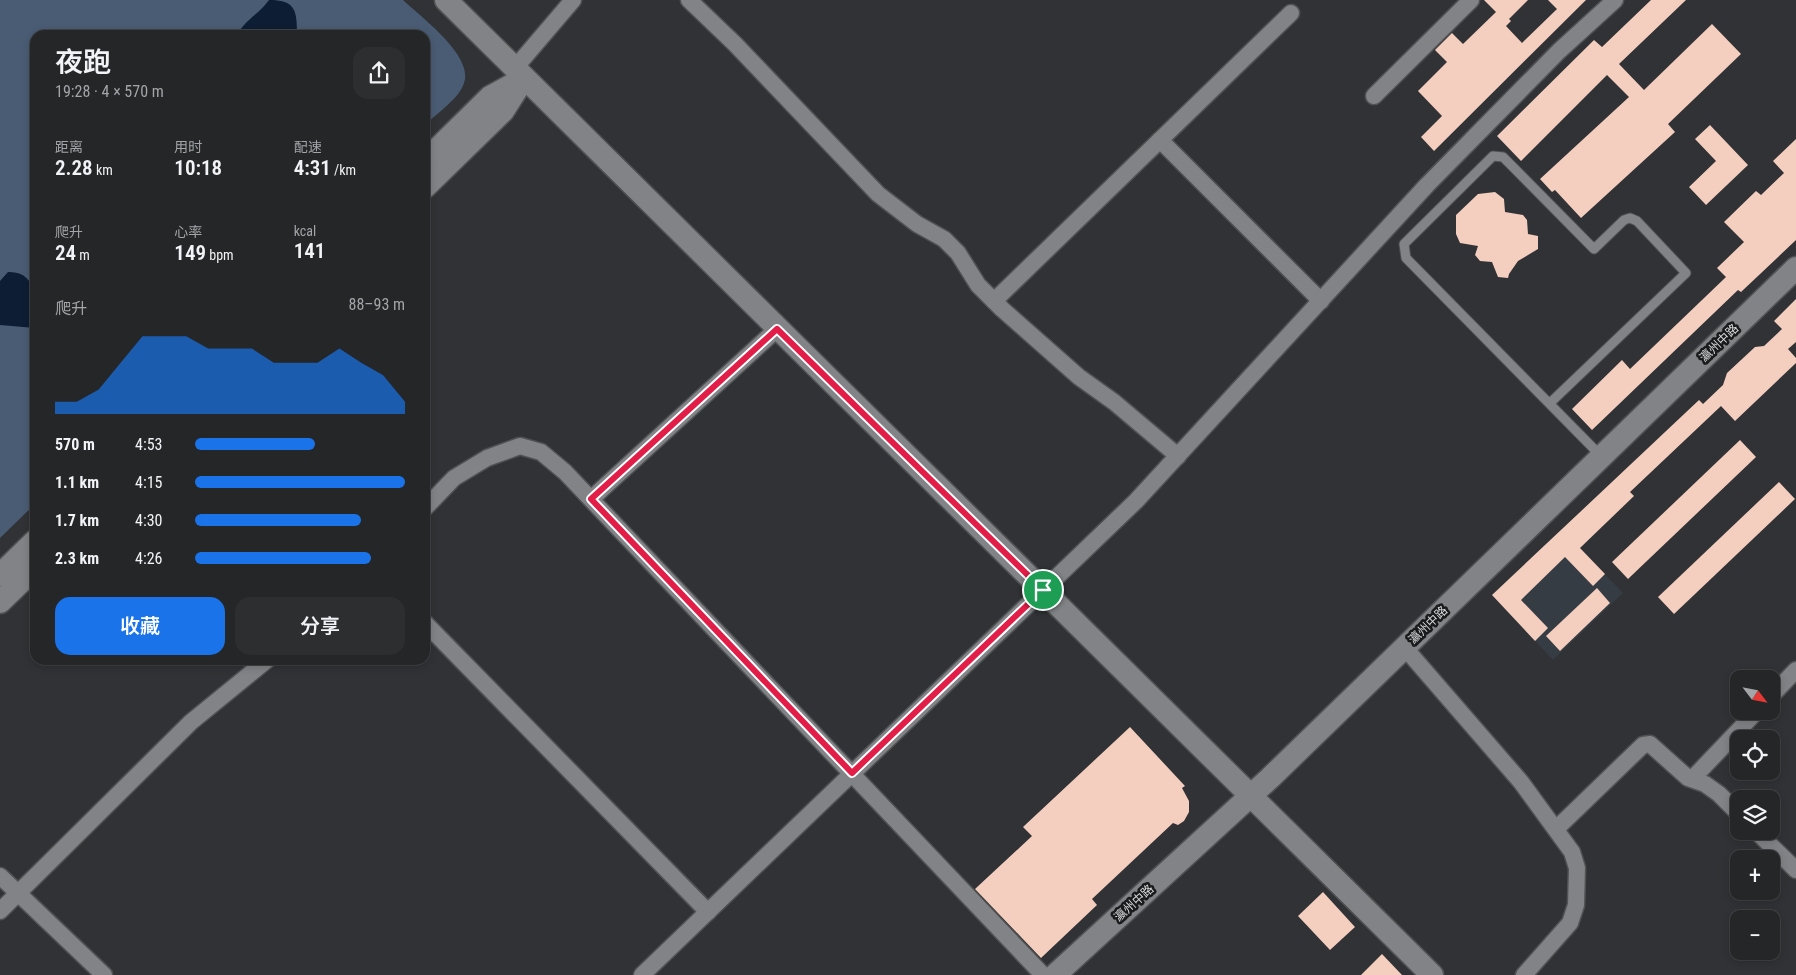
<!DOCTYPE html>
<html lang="zh">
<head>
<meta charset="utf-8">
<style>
	:root { --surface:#242628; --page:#2c2e30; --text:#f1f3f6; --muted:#a3a5a8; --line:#414345; --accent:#1a73e8 }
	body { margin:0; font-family:"Roboto Condensed","Noto Sans SC",sans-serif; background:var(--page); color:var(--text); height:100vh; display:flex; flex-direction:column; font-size:19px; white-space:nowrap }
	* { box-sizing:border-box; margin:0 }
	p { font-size:16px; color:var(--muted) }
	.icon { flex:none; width:28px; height:28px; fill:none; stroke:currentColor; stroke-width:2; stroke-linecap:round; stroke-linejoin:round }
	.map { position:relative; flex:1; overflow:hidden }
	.panel { position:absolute; left:30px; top:30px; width:400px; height:635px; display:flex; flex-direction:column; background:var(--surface); border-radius:15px; box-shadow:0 2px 8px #0003,0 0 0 1px var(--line) }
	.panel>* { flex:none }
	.needle { width:32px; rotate:122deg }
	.fabs { position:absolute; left:1730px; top:670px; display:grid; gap:10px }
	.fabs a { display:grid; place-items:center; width:50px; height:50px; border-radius:10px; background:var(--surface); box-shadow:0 2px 8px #0003,0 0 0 1px var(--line); font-size:25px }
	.pin { position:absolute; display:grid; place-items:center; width:42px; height:42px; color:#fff; margin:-21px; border:2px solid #fff; border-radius:50%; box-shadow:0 1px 5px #0007 }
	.round { display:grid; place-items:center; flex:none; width:52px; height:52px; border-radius:15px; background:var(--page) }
	.head { display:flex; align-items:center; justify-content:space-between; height:85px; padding:0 25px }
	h1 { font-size:28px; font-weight:600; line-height:38px }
	.stats { display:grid; grid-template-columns:repeat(3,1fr); gap:8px; height:85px; padding:5px 25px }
	.stats div { display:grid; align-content:center }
	.stats b { font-size:21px; font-weight:600 }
	.stats small { font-size:14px; font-weight:400 }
	.stats p { font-size:14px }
	.chart { height:140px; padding:10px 25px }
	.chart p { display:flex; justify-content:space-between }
	.chart svg { width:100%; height:90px; margin-top:5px; fill:var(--accent); opacity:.7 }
	.button { display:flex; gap:10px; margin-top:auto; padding:10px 25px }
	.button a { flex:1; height:58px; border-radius:15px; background:var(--accent); color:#fff; font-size:20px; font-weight:600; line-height:58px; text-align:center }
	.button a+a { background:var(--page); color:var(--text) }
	ul { padding:0 25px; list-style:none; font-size:16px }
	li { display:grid; grid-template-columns:80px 60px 1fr; align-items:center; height:38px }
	li i { height:12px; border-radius:6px; background:var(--accent) }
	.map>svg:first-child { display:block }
</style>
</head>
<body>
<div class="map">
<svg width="1796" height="975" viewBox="0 0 1796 975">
	<rect width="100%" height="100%" fill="#303235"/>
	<path fill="#363c43" d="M1562,529L1623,593L1553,660L1492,595Z"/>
	<path fill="#4a5c74" d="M0,0H403C421,17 474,56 464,83C459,99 437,113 425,125V35H35V504L0,538Z"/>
	<g fill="#0d1d33">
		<path d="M269,0C294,0 297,9 297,32L295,35H237C245,20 260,13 269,0Z"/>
		<path d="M8,272C40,271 35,306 35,328L0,325V281Z"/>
	</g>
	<g fill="#f4cebe">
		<path d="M1484,0H1528L1509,19L1511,21L1506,26L1522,43L1557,9L1548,0H1586L1434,151L1421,137L1442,116L1418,91L1447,62L1435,50L1452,33L1463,44L1496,12Z"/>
		<path d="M1651,0H1686L1619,64L1644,90L1712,24L1741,54L1668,124L1675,132L1581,218L1555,190L1552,192L1540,179L1629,97L1607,75L1521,161L1497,136L1594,40L1602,47Z"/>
		<path d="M1710,125L1748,165L1706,205L1689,187L1716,161L1695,139Z"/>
		<path d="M1796,139V240L1741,292L1738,290L1592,430L1572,409L1622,360L1630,369L1726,277L1717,268L1744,242L1724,222L1756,191L1761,195L1784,173L1773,161Z"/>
		<path d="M1495,192L1504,199L1505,212L1523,215L1527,220L1528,234L1538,236V249L1518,261L1509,274L1508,278L1498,277L1492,262L1480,261L1475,255L1478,246L1460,243L1456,234V215L1478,194Z"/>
		<path d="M1796,299V342L1788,349L1796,358V363L1735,421L1721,406L1630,492L1634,496L1580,548L1605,574L1593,586L1565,557L1521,600L1548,628L1535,641L1492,595L1699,400L1703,404L1723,385L1727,373L1755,347L1764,346L1782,329L1774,321Z"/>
		<path d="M1740,440L1756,457L1628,579L1612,562Z"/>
		<path d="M1779,482L1795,499L1674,614L1658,597Z"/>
		<path d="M1597,588L1610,603L1560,651L1546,636Z"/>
		<path d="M1130,727L1185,786L1182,788L1189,801V812L1184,821L1178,825L1173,823L1092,899L1097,905L1041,958L975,889L1032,836L1023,827Z"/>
		<path d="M1323,892L1355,927L1330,950L1298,916Z"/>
		<path d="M1382,954L1402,975H1361Z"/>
	</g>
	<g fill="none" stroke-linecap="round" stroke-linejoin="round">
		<defs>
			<path id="lane" d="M1550,403L1686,273L1637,221L1630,218L1624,220L1594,249L1510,164L1503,157L1493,156L1404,244L1406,258L1601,456"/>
			<g id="street">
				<path d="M689,0L735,44L878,194L917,224L944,239L958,253L978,285L1002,309L1079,377L1114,402L1178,456"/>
				<path d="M515,68L573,0"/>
				<path d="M1374,96L1471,0"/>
				<path d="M1160,140L1321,301"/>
				<path d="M994,301L1291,13"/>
				<path d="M591,499L777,329"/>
				<path d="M425,508L454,478L487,458L520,446L541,452L565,472L1043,975"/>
				<path d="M425,623L708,912"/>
				<path d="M1405,648L1521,782L1572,852L1577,868L1576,905L1570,923L1524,975"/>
				<path d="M1771,696L1796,670"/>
				<path d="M1692,779L1757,711"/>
				<path d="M1556,829L1643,745L1650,744L1688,778L1705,784L1719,794L1739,814"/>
				<path d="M1756,831L1796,870"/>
				<path d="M0,876L104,975"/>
				<path d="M0,911L191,722L267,660"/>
				<path d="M642,975L1136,501L1427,185L1559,51L1615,0"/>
			</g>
			<g id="secondary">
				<path d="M446,0L1432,975"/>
				<path d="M425,161L490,97L521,80"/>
				<path d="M425,187L503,111L524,78"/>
				<path d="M0,575L35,541"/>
				<path d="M0,602L35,568"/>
				<path d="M1055,975L1270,778L1796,268"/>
			</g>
		</defs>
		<use href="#lane" stroke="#4f5153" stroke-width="11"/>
		<use href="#street" stroke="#4f5153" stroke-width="19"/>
		<use href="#secondary" stroke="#4f5153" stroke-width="25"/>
		<use href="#lane" stroke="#818386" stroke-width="9"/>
		<use href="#street" stroke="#818386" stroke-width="16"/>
		<use href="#secondary" stroke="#818386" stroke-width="22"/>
	</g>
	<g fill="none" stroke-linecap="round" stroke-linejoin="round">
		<defs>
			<path id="route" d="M777,329L1043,590L852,773L591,499Z"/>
		</defs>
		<use href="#route" stroke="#fff" stroke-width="10"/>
		<use href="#route" stroke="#e11d48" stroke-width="6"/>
	</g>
	<g text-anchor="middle" stroke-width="5" stroke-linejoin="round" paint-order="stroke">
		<g font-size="12" fill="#dddfe1" stroke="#191a1b">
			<text transform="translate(1719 343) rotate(-44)" y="4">瀛州中路</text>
			<text transform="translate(1428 625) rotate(-44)" y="4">瀛州中路</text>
			<text transform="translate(1134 903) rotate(-42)" y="4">瀛州中路</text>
		</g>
	</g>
</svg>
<div class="fabs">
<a><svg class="needle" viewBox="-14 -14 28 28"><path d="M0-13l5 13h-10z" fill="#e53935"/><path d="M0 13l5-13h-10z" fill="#a3a5a8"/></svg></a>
<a><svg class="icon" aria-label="locate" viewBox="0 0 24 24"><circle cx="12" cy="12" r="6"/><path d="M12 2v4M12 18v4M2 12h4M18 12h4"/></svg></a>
<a><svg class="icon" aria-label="layers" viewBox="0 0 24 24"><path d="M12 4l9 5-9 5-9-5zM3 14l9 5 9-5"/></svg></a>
<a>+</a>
<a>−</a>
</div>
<div class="pin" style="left:1043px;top:590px;background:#1e9e55"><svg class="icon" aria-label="arrive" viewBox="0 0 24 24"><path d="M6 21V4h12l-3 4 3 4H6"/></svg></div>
<section class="panel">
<div class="head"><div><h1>夜跑</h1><p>19:28 · 4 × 570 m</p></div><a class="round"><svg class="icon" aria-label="share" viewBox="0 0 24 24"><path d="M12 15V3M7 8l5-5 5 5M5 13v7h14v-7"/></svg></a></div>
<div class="stats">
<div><p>距离</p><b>2.28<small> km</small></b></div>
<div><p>用时</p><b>10:18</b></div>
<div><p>配速</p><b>4:31<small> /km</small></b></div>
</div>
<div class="stats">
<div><p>爬升</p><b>24<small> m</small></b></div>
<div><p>心率</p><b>149<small> bpm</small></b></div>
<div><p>kcal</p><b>141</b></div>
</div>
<div class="chart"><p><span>爬升</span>88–93 m</p>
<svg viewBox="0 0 160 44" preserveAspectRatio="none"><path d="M0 44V38L10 38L20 32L30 19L40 6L50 6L60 6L70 12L80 12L90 12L100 19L110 19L120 19L130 12L140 19L150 25L160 38V44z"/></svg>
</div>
<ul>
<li><b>570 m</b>4:53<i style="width:57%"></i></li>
<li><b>1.1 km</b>4:15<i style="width:100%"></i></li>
<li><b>1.7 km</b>4:30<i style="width:79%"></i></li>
<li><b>2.3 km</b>4:26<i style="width:84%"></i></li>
</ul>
<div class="button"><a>收藏</a><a>分享</a></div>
</section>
</div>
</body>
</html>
